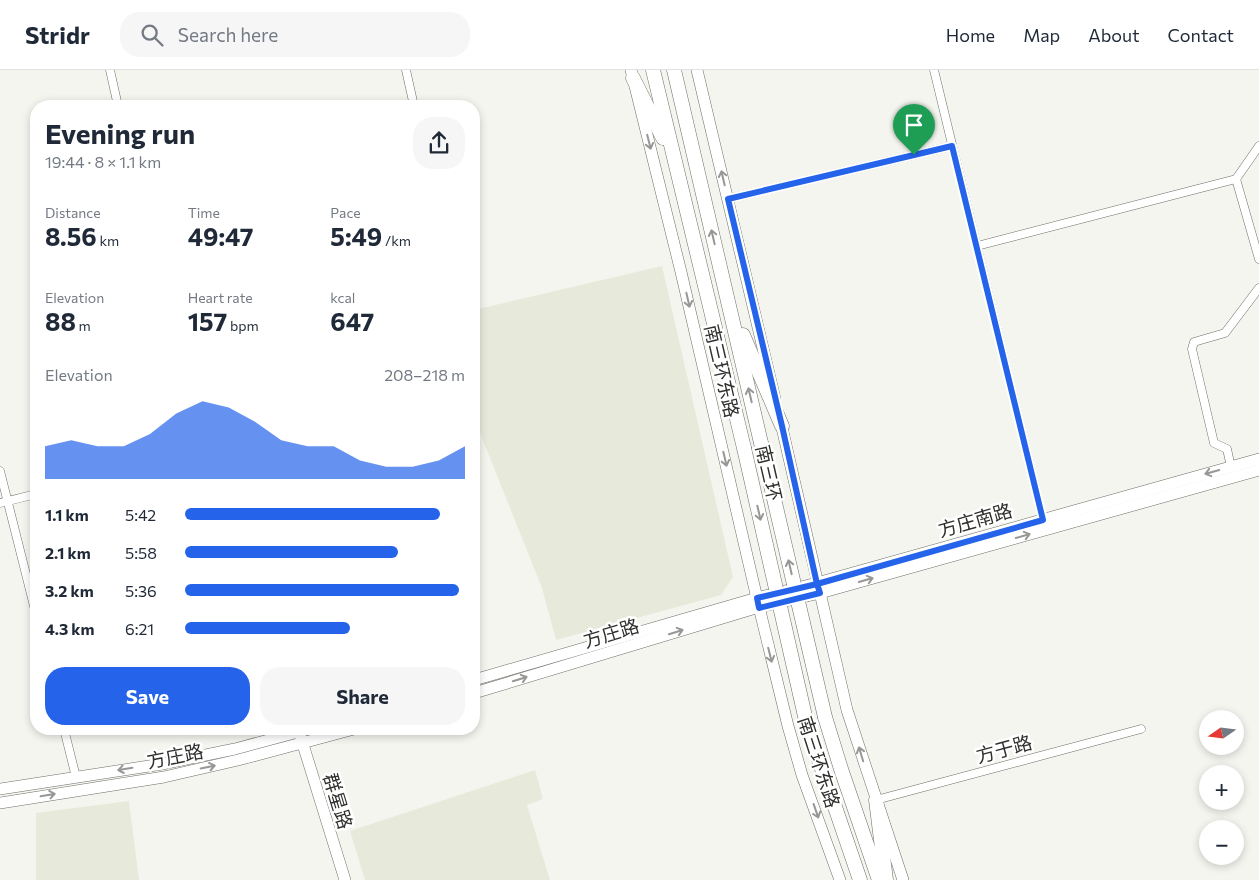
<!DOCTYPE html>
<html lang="en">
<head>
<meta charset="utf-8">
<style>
	:root { --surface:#fff; --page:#f6f6f7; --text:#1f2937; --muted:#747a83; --line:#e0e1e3; --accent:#2563eb }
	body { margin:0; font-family:Commissioner,"Noto Sans SC",sans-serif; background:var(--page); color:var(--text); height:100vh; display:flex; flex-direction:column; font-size:19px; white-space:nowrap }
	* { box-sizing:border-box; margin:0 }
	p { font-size:16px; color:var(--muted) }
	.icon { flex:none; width:28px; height:28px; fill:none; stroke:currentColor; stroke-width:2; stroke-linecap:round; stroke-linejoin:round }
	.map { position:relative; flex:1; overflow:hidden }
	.details { position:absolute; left:30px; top:30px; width:450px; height:635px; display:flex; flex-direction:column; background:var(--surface); border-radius:20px; box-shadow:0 2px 8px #0003 }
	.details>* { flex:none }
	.needle { width:32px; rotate:256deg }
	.buttons { position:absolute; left:1199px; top:640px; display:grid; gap:10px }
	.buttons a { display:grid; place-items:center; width:45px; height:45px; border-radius:50%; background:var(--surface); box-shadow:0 2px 8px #0003; font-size:25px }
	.pin { position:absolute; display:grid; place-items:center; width:42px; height:42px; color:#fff; margin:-51px -21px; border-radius:50% 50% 50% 0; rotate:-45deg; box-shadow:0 0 5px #0007 }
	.pin .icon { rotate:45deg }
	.round { display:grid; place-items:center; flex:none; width:52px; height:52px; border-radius:20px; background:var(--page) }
	.summary { display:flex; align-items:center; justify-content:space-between; height:85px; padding:0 15px }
	h1 { font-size:28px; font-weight:700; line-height:38px }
	.stats { display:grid; grid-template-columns:repeat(3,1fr); gap:8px; height:85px; padding:5px 15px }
	.stats div { display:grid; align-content:center }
	.stats b { font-size:25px; font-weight:700 }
	.stats small { font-size:14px; font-weight:400 }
	.stats p { font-size:14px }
	.chart { height:140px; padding:10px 15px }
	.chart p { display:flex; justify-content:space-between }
	.chart svg { width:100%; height:90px; margin-top:5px; fill:var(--accent); opacity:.7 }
	.button { display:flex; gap:10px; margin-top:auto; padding:10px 15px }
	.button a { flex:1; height:58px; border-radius:20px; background:var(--accent); color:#fff; font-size:20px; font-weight:700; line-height:58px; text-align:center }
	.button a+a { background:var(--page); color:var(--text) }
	ul { padding:0 15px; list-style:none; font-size:16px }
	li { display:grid; grid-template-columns:80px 60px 1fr; align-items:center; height:38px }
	li i { height:12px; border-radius:6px; background:var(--accent) }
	header { display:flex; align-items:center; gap:30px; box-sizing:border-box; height:70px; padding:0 25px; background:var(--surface); border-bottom:1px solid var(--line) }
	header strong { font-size:24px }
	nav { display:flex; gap:28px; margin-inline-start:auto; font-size:18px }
	.search { width:350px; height:45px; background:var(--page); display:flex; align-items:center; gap:12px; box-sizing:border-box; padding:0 18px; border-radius:20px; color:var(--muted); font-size:19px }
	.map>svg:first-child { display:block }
</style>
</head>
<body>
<header>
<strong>Stridr</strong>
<div class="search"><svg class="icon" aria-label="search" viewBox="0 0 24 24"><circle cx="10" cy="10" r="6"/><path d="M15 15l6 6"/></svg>Search here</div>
<nav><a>Home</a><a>Map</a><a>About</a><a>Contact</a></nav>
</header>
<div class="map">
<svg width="1259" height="810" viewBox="0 0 1259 810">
	<rect width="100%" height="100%" fill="#f4f5ee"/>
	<g fill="#e7eadb">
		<path d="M662,196L733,507L721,525L556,570L542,518L474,348V240Z"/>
		<path d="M535,700L543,729L527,735L550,810H365L350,761Z"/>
		<path d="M129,731L139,810H36V743Z"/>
	</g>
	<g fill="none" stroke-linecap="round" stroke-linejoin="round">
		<defs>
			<g id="street">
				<path d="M110,0L118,36"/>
				<path d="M406,0L414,36"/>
				<path d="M934,0L1043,450"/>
				<path d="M1236,109L1259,189"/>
				<path d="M728,129L952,76"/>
				<path d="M977,176L1236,109L1259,76"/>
				<path d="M1231,397L1227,379L1214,373L1192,279L1194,272L1225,263L1259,218"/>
				<path d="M0,401L36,544"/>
				<path d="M0,433L36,424"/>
				<path d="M64,659L76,707"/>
				<path d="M876,730L1141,659"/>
			</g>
			<g id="secondary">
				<path d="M631,0L681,202L759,537L788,656L802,705L840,810"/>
				<path d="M697,0L775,329"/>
				<path d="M780,349L847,640L903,810"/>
				<path d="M474,610L757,528L817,513L1259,389"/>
				<path d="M474,623L759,537L820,523L1259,400"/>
				<path d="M301,668L345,810"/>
				<path d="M0,719L162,694L235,679L309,659"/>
				<path d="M0,733L164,707L238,690L354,659"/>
			</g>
			<g id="highway">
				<path d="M653,0L744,378"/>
				<path d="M674,0L761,373"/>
				<path d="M633,8L663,68"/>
				<path d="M743,265L782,356"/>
				<path d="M825,647L841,699L879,810"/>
				<path d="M807,655L860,810"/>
				<path d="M876,730L886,810"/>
			</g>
		</defs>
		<use href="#street" stroke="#6e6f68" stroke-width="9"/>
		<use href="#secondary" stroke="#6e6f68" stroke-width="12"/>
		<use href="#highway" stroke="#6e6f68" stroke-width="15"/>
		<use href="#street" stroke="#fff" stroke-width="8"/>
		<use href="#secondary" stroke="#fff" stroke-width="11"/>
		<use href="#highway" stroke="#fff" stroke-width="14"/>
		<defs>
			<g id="highway-bridge">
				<path d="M761,373L825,647"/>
				<path d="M744,378L807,655"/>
			</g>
		</defs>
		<use href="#highway-bridge" stroke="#6e6f68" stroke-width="15" stroke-linecap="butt"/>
		<use href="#highway-bridge" stroke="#fff" stroke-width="14"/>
	</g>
	<defs><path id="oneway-shaft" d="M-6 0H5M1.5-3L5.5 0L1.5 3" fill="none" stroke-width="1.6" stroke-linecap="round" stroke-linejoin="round" transform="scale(1.25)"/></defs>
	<g stroke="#979896">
		<use href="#oneway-shaft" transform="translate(649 72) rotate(76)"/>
		<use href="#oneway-shaft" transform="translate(723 108) rotate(-103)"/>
		<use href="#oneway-shaft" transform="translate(713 167) rotate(-103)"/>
		<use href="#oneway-shaft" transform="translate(688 230) rotate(77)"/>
		<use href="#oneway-shaft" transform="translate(750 325) rotate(-103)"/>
		<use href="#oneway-shaft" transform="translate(725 389) rotate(77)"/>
		<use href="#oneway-shaft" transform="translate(1212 402) rotate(164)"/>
		<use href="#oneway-shaft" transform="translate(759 443) rotate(77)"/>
		<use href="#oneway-shaft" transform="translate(1023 466) rotate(-16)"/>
		<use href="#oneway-shaft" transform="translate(790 497) rotate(-103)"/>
		<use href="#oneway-shaft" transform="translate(866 510) rotate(-16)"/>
		<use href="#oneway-shaft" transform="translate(676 562) rotate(-17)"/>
		<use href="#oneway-shaft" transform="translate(770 585) rotate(76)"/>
		<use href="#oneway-shaft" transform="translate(520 609) rotate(-17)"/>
		<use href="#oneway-shaft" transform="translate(861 684) rotate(-107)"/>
		<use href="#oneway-shaft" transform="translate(208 697) rotate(-12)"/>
		<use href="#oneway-shaft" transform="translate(125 699) rotate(171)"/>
		<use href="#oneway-shaft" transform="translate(48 725) rotate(-10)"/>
		<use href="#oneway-shaft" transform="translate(816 741) rotate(71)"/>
	</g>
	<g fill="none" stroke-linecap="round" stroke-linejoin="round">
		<defs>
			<path id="route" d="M914,85L728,129L782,356L817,514L757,528L759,538L820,523L817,514L1043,450L952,76L914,85"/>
		</defs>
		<use href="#route" stroke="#fff" stroke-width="10"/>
		<use href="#route" stroke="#2563eb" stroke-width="6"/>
	</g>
	<g text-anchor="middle" stroke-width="5" stroke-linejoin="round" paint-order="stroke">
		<g font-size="19" fill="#2f302d" stroke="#fff">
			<text transform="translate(722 301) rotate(77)" y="7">南三环东路</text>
			<text transform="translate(769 403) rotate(77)" y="7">南三环</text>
			<text transform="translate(975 450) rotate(-16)" y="7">方庄南路</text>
			<text transform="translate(611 563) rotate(-17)" y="7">方庄路</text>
			<text transform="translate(1004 679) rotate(-15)" y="7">方于路</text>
			<text transform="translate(175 686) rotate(-11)" y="7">方庄路</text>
			<text transform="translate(819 692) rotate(72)" y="7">南三环东路</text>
			<text transform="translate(338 731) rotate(73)" y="7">群星路</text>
		</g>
	</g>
</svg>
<div class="buttons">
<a><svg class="needle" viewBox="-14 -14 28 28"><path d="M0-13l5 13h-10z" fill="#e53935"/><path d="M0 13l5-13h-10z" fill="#747a83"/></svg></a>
<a>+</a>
<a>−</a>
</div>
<div class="pin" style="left:914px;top:85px;background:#1e9e55"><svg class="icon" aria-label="arrive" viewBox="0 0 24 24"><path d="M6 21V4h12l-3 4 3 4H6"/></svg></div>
<section class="details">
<div class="summary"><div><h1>Evening run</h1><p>19:44 · 8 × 1.1 km</p></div><a class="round"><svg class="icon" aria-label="share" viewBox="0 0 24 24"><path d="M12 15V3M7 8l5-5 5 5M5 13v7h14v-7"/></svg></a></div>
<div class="stats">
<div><p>Distance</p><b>8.56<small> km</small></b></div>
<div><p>Time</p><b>49:47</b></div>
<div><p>Pace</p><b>5:49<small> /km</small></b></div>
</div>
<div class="stats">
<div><p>Elevation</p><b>88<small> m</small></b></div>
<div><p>Heart rate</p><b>157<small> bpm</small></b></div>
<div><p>kcal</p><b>647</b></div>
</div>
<div class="chart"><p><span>Elevation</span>208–218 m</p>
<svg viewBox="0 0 160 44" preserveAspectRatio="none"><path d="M0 44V28L10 25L20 28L30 28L40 22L50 12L60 6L70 9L80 16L90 25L100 28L110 28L120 35L130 38L140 38L150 35L160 28V44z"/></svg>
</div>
<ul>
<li><b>1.1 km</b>5:42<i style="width:91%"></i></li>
<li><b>2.1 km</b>5:58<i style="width:76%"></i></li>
<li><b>3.2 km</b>5:36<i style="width:98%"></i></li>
<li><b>4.3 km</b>6:21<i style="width:59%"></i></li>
</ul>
<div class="button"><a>Save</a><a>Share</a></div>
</section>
</div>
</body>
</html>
